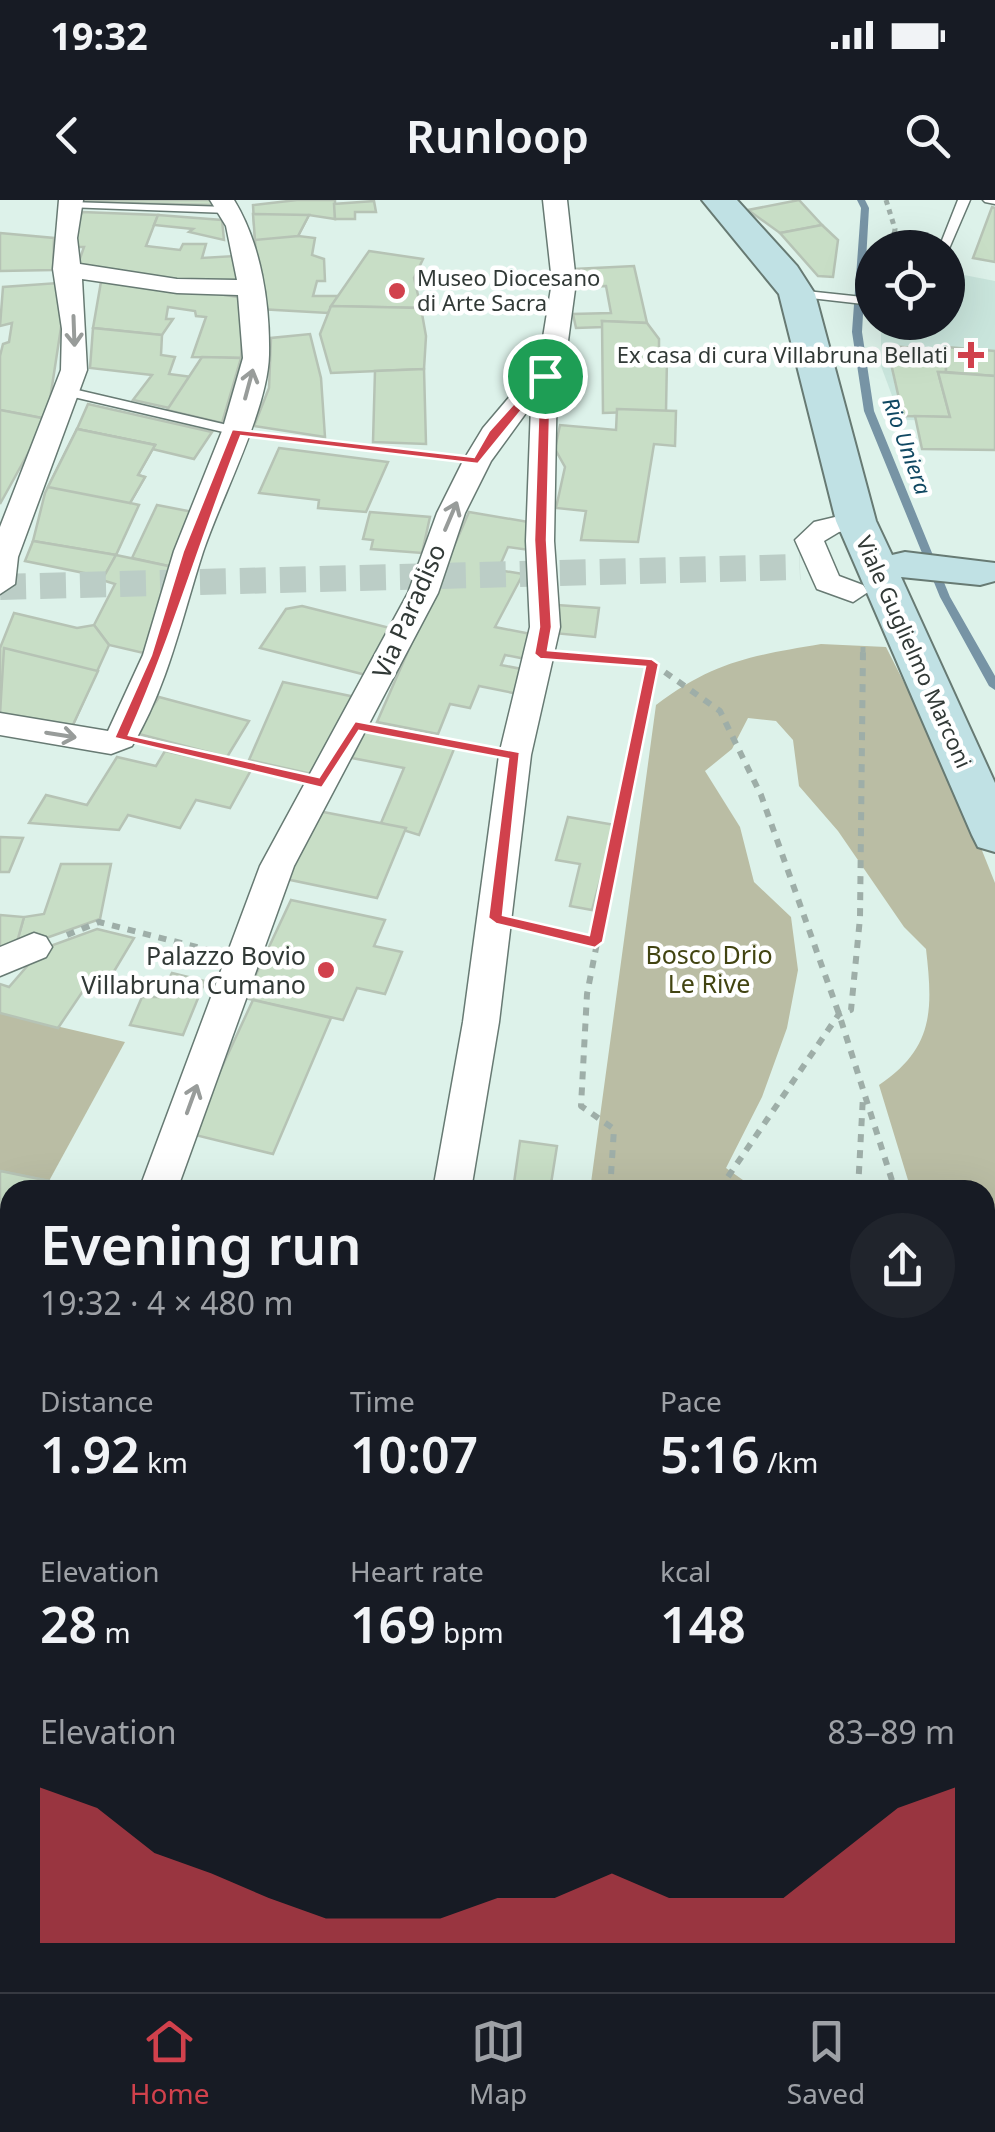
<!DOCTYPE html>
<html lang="en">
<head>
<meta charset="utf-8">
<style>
	:root { --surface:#171b24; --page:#20242c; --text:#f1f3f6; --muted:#9ea1a6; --line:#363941; --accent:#d1414c }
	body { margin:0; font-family:"Noto Sans",sans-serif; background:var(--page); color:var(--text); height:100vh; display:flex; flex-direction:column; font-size:38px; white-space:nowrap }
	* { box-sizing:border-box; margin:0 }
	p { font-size:32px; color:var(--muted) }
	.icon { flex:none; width:55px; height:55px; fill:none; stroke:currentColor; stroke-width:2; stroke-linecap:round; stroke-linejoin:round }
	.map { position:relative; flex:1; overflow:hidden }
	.drawer { position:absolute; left:0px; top:980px; width:995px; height:812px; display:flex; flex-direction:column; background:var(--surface); border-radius:30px 30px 0 0; box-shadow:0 10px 40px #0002 }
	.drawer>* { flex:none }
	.controls { position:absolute; left:855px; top:30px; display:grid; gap:20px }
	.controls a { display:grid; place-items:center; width:110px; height:110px; border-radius:50%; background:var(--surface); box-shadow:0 10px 40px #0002; font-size:50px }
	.pin { position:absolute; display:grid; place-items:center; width:85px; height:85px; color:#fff; margin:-42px; border:5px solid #fff; border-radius:50%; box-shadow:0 2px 10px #0007 }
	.round { display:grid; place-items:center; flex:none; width:105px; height:105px; border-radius:52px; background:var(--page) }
	.overview { display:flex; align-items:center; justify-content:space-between; height:170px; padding:0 40px }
	h1 { font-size:55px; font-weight:600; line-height:75px }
	.stats { display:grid; grid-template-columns:repeat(3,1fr); gap:15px; height:170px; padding:10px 40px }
	.stats div { display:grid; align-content:center }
	.stats b { font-size:50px; font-weight:600 }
	.stats small { font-size:28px; font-weight:400 }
	.stats p { font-size:28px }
	.chart { height:280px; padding:20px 40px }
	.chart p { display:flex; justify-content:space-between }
	.chart svg { width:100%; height:180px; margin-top:10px; fill:var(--accent); opacity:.7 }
	.status { display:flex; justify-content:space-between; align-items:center; height:70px; padding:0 50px; background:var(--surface); direction:ltr }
	.status svg { height:28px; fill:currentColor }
	header { display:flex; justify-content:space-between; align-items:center; height:130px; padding:0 40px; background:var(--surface); font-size:45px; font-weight:600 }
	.menu { display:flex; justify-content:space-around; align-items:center; height:140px; border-top:2px solid var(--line); background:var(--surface); font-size:28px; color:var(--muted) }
	.menu a { display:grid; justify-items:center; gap:5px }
	.menu .active { color:var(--accent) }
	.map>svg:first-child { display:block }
</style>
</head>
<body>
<div class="status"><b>19:32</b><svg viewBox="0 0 49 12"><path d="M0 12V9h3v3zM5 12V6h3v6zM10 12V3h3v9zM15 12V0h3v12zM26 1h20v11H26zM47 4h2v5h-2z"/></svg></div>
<header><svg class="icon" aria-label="back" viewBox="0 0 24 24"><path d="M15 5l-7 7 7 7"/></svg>Runloop<svg class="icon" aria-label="search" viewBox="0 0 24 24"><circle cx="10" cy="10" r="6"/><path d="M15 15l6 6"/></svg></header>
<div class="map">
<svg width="995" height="1792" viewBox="0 0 995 1792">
	<rect width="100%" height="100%" fill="#ddf2ea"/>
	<path fill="#c9e5dc" d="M964,75L995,81V221L901,220L881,166V123L948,122V93Z"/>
	<g fill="#babda4">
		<path d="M821,444L886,447L955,583L995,683V1303L985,1242V990H911L879,885C934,848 933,810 926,749L904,727L838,631L799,586L793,540L776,521L748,518L732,549L705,571L740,627L754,682L791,717L798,770L787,828L762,897L726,968L757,990H590L656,505C714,461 751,456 821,444Z"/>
		<path d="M0,813L125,842L49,981L0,971Z"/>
		<path d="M154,1782H815V1792H151Z"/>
	</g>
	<path fill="#aaac8f" d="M985,1399L995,1499V1792H843V1783L985,1782Z"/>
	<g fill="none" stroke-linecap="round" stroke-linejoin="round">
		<path fill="#7794a5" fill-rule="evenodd" d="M857,0H865L869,8L862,132L874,211L950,397L995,476V490L989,486L940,397L864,211L852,132L861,8Z"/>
	</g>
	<g fill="#c8dec6" stroke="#b6c3b5" stroke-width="2.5">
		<path d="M212,0V5L83,2V0Z"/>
		<path d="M297,0H335V19L309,15L298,36L315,38L312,55L324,59L325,81H317L313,96H338L328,113L259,109L253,5Z"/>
		<path d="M799,0L822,25L780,33L748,10Z"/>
		<path d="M374,1L376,12H355V19H335L334,4Z"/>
		<path d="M992,7L995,8V62L973,58Z"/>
		<path d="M82,12L158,15L146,46L180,50L183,44H206L202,58L235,56L237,81L205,84L77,67L84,47H70Z"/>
		<path d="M253,14L309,15L298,36L255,40Z"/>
		<path d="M158,15L222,20L224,40L189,32L193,29L154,25Z"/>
		<path d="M822,25L838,40L833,77L818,76L780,33Z"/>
		<path d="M0,33L54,38L53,70L0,71Z"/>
		<path d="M369,51L423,59L414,78L421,108L331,106Z"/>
		<path d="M634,66L647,123L602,121L603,127L576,128L573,114L611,113L606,86L579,87L575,69Z"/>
		<path d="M102,76L244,98L241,158L192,157L206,117L196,116L195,111L168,107L166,119H173L162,135L93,128Z"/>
		<path d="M58,83L62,121L47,219L0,210V156L3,144L9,142L12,123L0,126L3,87Z"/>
		<path d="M331,106L421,108L426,136L424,169L331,173L320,134Z"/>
		<path d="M602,121L647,123L659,139V158H667L666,211L603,213Z"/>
		<path d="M93,128L162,135L161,155L175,157L169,174L192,177L190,180L169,208L133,200L152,175L90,168Z"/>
		<path d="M310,134L321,178L325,237L254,226L269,188L271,138Z"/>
		<path d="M887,146L946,150V172H938L950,217L903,216Z"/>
		<path d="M946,147L995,151V176L946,172Z"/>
		<path d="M202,157L241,158L222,223L167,210Z"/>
		<path d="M424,169L426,244L373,242L375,171Z"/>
		<path d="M938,172L995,176V250L922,249L915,216L950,217Z"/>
		<path d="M88,204L212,232L194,259L152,249L155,245L77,229Z"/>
		<path d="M617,209L676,211L675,246L654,244L638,342L581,340L586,311L556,308L565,267L555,249L560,225L616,230Z"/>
		<path d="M0,210L47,219L0,304Z"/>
		<path d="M77,229L155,245L138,275L145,277L130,303L139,305L116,355L33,341L45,293Z"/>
		<path d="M77,229L155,245L138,275L145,277L130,303L48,287Z"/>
		<path d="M279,248L388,262L366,312L318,308L319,300L259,293Z"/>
		<path d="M157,305L193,312L173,367L132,358Z"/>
		<path d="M370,312L430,317L422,353L371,349L373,340L363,339Z"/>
		<path d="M469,312L540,324L529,350L508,347L498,370L523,374L495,427L541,436L531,460L505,455L501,465L532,471L523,495L479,486L470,508L450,504L438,534L377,522Z"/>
		<path d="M33,341L116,355L104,377L25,361Z"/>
		<path d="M116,355L173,367L148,454L109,445L94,425L115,384L102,380Z"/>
		<path d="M557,405L599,408L595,437L553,433Z"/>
		<path d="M302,406L394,429L366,475L260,448L286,409Z"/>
		<path d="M14,413L77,428L94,425L109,445L71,529L0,513V448Z"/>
		<path d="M4,448L98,471L71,529L0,514Z"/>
		<path d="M283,482L355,497L316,575L249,560Z"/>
		<path d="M159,497L249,521L227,557L135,533Z"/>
		<path d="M365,531L454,549L419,635L381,623L404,568L352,558Z"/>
		<path d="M165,551L251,570L230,608L196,600L180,628L128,615L119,630L29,623L46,595L87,605L117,557L156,566Z"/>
		<path d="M313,610L406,628L377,698L281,678Z"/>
		<path d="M568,617L615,625L592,710L570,706L580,664L556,660Z"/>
		<path d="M0,637L23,638L9,672H0Z"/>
		<path d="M61,664H111L100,719L15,749L24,717L44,714Z"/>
		<path d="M291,700L385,720L374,746L402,752L385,794L357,788L343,820L245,798Z"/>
		<path d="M0,715L24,717L15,749L0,753Z"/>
		<path d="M97,729L134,738L107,783L91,779L58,828L0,813V784L9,787L42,749Z"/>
		<path d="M172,773L205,781L183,835L130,825L142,797H159Z"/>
		<path d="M253,800L331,818L273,954L191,934Z"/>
		<path d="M520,941L557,946L550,990H513Z"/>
		<path d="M0,971L49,981L44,990H10V1030L0,1027Z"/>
		<path d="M0,971L49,981L44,990H10V1030L0,1028Z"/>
		<path d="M10,1125V1180L0,1176V1144Z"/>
		<path d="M0,1176L10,1180V1252L0,1271Z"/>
		<path d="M5,1747L10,1749V1782H77L96,1792H0V1754Z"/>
	</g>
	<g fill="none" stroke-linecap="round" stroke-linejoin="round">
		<path stroke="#bbcdc6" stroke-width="26" stroke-dasharray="26 14" stroke-linecap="butt" d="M0,387L800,367"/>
		<defs>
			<g id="lane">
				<path d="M958,0H970L948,51V48H939Z"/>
				<path d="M983,0H995V4L985,2Z"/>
				<path d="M70,2L228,7L234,10L228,13L66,7V3Z"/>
				<path d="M797,90L872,98V105L793,96V92Z"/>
				<path d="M69,188L236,227L242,231L236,235L65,195L63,192Z"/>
			</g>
			<g id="street">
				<path d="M59,0H83L77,38L80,64L177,79L237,80L226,26L210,0H234C261,44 270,103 269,155C268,209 221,298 203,352C182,417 168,486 132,546L111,554L0,535V513L108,531L143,455L174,351L222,231L243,158L238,95L177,93L82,79L87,170L18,357L15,384L0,394V327L61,170L62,129L53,69Z"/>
				<path d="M543,0H567L576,82L565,163L557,174L554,341L560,427L531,555L499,822L471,990H433L463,822L499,555L530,427L526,341L531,206L491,261L465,313L438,393L294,666L177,990H139L260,666L408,393L437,313L463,261L483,228L539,162L552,82Z"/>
				<path d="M856,312L870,321L866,327L839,332L824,341L839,376L863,385L868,392L853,402L817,389L795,340L814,322Z"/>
				<path d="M34,733L46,737L52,747L46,757L0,776V747Z"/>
				<path d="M10,1263V1321L0,1325V1267Z"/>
			</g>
			<path id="secondary" d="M702,0H737L797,66L815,94L876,321L892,355L905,352L995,363V381L980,385L901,377L995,583V652L978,647L972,635L836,321L779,94Z"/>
		</defs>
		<use href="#lane" stroke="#677a73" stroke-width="3"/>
		<use href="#street" stroke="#677a73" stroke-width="3"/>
		<use href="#secondary" stroke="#677a73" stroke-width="4"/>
		<g stroke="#9eaea8" stroke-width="5" stroke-dasharray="5 5" stroke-linecap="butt">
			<path d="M886,0L895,29L892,48"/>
			<path d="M272,236L444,256"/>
			<path d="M863,452V447"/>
		</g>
		<g stroke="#9eaea8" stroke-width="6" stroke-dasharray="8 8" stroke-linecap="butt">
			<path d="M572,457L652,463L720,511L761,595L839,814L895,990"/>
			<path d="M390,532L481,550"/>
			<path d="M156,545L286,574"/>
			<path d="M533,727L595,742"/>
			<path d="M67,735L99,722L208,750"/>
			<path d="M610,990L614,929L581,906L587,794L652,463"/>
			<path d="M719,990L839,814L851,810L860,718L863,449"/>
			<path d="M858,990L863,896"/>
		</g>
		<g stroke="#9eaea8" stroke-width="8" stroke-dasharray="9 9" stroke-linecap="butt">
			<path d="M985,1412L995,1472"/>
			<path d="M548,1782L549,1792"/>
			<path d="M815,1782V1792"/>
		</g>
		<use href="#lane" fill="#fff" fill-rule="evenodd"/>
		<use href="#street" fill="#fff" fill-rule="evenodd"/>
		<use href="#secondary" fill="#c0e1e4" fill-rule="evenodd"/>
	</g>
	<defs><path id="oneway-shaft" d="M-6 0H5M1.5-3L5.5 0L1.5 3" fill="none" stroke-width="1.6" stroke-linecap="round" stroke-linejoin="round" transform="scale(2.5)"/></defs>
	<g stroke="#989c9a">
		<use href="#oneway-shaft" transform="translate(74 131) rotate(88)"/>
		<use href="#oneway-shaft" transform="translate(249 184) rotate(-75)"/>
		<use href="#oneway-shaft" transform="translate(451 316) rotate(-67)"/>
		<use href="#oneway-shaft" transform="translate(61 535) rotate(9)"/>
		<use href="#oneway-shaft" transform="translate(192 899) rotate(-70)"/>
	</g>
	<path fill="#d1414c" stroke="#fff" stroke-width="2.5" fill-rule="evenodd" d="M541,173L551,176L547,340L552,427L548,450L652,459L659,464L603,742L595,748L496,724L488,718L508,559L359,531L322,588L114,538L151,455L183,351L232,229L474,257L489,231ZM539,189L534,340L539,427L534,454L540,459L645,467L589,735L503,715L520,552L355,521L319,577L129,535C172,438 202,335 241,236L478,264Z"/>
	<g fill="#d1414c" stroke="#fff" stroke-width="4">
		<circle cx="397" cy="91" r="10"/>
		<path d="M966 140h10v10h10v10h-10v10h-10v-10h-10v-10h10z"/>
		<circle cx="326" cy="770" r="10"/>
	</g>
	<g text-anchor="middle" stroke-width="9" stroke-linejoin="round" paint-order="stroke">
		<g font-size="22" fill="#313936" stroke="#fff" text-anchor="start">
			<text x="417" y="86">Museo Diocesano<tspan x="417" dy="25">di Arte Sacra</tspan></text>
			<text x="948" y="163" text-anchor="end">Ex casa di cura Villabruna Bellati</text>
		</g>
		<g font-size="22" font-style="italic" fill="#104862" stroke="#fff">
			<text transform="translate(907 246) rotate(70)" y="8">Rio Uniera</text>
		</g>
		<g font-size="22" fill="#313936" stroke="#fff">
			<text transform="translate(914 452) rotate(66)" y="8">Viale Guglielmo Marconi</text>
		</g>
		<g font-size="25" fill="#313936" stroke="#fff">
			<text transform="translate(409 411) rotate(-66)" y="9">Via Paradiso</text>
		</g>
		<g font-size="25" fill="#424411" stroke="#fff">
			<text x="709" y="764">Bosco Drio<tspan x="709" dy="29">Le Rive</tspan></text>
		</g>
		<g font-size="25" fill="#313936" stroke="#fff" text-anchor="end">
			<text x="306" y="765">Palazzo Bovio<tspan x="306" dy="29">Villabruna Cumano</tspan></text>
		</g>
	</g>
</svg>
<div class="controls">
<a><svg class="icon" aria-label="locate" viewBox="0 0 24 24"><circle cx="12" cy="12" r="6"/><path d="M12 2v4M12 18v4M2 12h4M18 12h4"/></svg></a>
</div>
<div class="pin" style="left:545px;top:176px;background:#1e9e55"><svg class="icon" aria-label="arrive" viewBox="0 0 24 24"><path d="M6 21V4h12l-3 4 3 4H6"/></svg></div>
<section class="drawer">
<div class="overview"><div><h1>Evening run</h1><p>19:32 · 4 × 480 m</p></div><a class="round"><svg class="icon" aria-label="share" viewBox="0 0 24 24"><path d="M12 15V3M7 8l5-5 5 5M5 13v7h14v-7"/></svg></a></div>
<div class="stats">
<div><p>Distance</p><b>1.92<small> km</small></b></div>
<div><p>Time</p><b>10:07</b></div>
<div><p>Pace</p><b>5:16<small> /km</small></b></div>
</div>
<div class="stats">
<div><p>Elevation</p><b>28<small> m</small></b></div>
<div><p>Heart rate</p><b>169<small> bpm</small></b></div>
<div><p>kcal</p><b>148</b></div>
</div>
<div class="chart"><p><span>Elevation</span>83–89 m</p>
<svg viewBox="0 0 160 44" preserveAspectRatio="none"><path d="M0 44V6L10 11L20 22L30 27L40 33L50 38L60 38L70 38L80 33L90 33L100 27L110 33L120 33L130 33L140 22L150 11L160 6V44z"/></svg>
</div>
</section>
</div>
<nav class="menu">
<a class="active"><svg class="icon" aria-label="home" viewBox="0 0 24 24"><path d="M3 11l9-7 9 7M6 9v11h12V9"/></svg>Home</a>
<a><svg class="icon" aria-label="map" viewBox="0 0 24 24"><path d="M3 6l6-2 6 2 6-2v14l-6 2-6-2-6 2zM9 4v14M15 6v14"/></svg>Map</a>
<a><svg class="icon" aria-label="saved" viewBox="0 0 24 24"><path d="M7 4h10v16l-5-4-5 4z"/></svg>Saved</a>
</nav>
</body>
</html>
